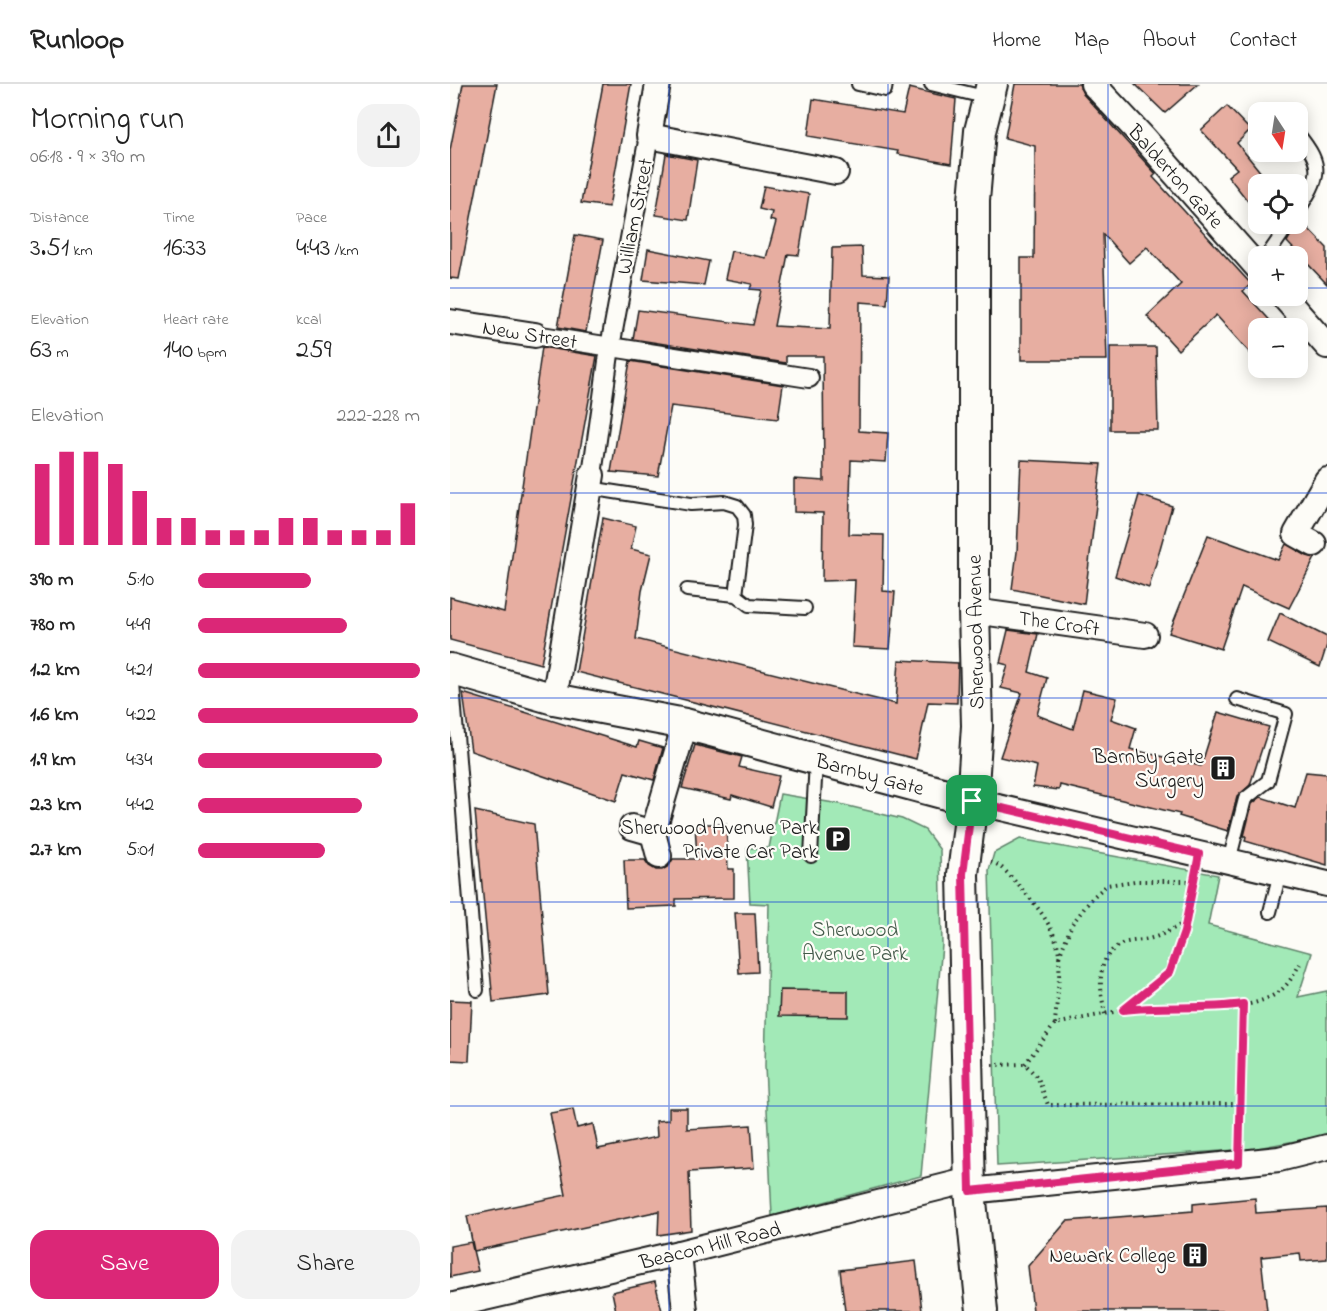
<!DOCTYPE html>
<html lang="en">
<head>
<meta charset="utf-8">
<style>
	:root { --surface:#fff; --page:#f2f2f2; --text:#222; --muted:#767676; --line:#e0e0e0; --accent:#db2777 }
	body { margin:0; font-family:"Indie Flower",sans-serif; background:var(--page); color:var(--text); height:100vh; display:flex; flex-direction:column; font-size:22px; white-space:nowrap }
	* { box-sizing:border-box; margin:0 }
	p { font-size:20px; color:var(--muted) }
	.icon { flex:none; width:33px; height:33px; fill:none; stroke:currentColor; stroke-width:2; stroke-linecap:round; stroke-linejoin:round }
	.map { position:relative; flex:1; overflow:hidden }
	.drawer { display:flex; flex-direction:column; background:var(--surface); width:450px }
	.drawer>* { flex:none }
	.needle { width:39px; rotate:168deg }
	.controls { position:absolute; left:798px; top:18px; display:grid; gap:12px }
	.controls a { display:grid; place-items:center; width:60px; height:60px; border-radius:12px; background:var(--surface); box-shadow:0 3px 15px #0003; font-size:30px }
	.pin { position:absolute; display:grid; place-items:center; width:51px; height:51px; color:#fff; margin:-26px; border-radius:12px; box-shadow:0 3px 9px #0006 }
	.round { display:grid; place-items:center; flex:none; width:63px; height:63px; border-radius:18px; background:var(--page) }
	.overview { display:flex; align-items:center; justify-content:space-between; height:102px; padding:0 30px }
	h1 { font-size:33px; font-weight:600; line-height:45px }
	.metrics { display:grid; grid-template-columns:repeat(3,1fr); gap:9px; height:102px; padding:6px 30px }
	.metrics div { display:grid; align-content:center }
	.metrics b { font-size:26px; font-weight:600 }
	.metrics small { font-size:16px; font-weight:400 }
	.metrics p { font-size:16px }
	.chart { height:168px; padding:12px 30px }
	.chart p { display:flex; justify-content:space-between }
	.chart svg { width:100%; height:108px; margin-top:6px; stroke:var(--accent); stroke-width:6 }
	.primary-button { display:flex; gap:12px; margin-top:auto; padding:12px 30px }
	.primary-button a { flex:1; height:69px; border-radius:18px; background:var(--accent); color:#fff; font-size:24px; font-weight:600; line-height:69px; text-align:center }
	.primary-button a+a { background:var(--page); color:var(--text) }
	ul { padding:0 30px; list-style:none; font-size:20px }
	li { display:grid; grid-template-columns:96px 72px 1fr; align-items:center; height:45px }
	li i { height:15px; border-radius:8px; background:var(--accent) }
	header { display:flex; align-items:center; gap:36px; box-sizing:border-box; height:84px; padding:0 30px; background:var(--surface); border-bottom:2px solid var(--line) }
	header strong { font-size:28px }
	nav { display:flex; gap:33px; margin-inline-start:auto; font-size:21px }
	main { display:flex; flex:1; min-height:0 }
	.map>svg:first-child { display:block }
</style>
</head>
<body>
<header>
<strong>Runloop</strong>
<nav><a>Home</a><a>Map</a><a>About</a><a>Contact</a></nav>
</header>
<main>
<section class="drawer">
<div class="overview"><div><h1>Morning run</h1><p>06:18 · 9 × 390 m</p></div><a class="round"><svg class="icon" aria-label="share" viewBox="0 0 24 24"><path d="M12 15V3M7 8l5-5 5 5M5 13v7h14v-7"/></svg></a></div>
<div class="metrics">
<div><p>Distance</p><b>3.51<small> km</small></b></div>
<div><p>Time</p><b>16:33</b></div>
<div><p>Pace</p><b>4:43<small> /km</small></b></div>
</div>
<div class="metrics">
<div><p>Elevation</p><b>63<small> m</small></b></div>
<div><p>Heart rate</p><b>140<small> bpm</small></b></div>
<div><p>kcal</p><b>259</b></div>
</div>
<div class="chart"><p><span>Elevation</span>222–228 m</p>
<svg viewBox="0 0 160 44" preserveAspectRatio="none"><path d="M5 44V11M15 44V6M25 44V6M35 44V11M45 44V22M55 44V33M65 44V33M75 44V38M85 44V38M95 44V38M105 44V33M115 44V33M125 44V38M135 44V38M145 44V38M155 44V27"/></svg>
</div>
<ul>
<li><b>390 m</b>5:10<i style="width:51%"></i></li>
<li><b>780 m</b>4:49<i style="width:67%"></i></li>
<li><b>1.2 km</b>4:21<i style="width:100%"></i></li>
<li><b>1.6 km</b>4:22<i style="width:99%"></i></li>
<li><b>1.9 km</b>4:34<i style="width:83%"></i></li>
<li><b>2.3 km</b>4:42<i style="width:74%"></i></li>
<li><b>2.7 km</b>5:01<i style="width:57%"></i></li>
</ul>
<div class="primary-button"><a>Save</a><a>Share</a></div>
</section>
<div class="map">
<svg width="877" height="1227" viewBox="0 0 877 1227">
	<rect width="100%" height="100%" fill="#fdfcf7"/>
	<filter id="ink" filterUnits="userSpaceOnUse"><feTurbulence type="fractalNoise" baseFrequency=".0167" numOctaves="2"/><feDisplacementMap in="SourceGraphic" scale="12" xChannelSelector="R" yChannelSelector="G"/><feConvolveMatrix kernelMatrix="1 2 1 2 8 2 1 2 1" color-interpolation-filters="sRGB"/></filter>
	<g filter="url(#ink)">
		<g fill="#a2e9b7" stroke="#5f826a" stroke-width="1.5">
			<path d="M330,710L390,720L452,735L475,746L490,766L492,861L471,1092L322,1132L315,982L319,820L300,819L297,764H319Z"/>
			<path d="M570,755L768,791L758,841L862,869L848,913L877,907V1051L802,1065L547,1082L539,786L544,769Z"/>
		</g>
		<g fill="#e7aea1" stroke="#1c1c1c" stroke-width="1.5">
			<path d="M13,0H47L9,195L0,194V66Z"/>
			<path d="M153,0H181L159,123L131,119Z"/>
			<path d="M565,0H629L633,10L706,90L703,93L801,200L793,207L827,244H808V278L766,231L728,266L697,232L731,200L697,163L679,179L653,150L657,276H571V174H584L585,62L555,54Z"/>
			<path d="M685,0H748L715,29Z"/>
			<path d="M459,4L506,15L501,80L447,70L448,67L358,52L363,15L453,30Z"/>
			<path d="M777,22L800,46L787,59L820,100H808V130L778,92L787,85L751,46Z"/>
			<path d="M216,70L247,76L238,136L206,131Z"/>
			<path d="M314,102L359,110L349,171L338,170L324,242L380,245L382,164L412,163L413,191L439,192L437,220L410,218L409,347L438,349L436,378L401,376L399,450L434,451L433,507L445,508L440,565L402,563L405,496L372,497L373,429L344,428V395L374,397L373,272H336V279L183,255L188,226L303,241L311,206L300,205L302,200L275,195L281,167L316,174L326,138L320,136L322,128L309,125Z"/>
			<path d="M847,140H854L877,164V200L837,158Z"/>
			<path d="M125,151L153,156L136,248L108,243Z"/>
			<path d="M198,165L259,177L254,201L193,196Z"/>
			<path d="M92,263L147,272L91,580L0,556V513L54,528Z"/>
			<path d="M660,263H706L708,346H660Z"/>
			<path d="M180,277L333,301L328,335L221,322L208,392L161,388Z"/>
			<path d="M571,376L651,380L634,520L562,505L567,468Z"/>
			<path d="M689,411L722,422L699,504L665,492Z"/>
			<path d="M153,434L186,442L181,465L201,470L192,507L186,555L446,620L449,576L508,579L507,619L478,618L466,675L126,588Z"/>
			<path d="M758,451L828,476L836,460L857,472L865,474L839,524L792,503L771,565L719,549Z"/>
			<path d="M830,529L877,553V561L870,583L818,558Z"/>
			<path d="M558,546L588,550L579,588L597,594L587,631L623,645L633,606L667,614L661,635L686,644L680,665L751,682L768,628L819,643L800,701L787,713L778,747L729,732L730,730L610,701L609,706L583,703L587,682L550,673L572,609L551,604L558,581L550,579Z"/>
			<path d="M13,609L187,663L189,657L213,664L204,696L175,688L166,717L21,667Z"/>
			<path d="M245,661L292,673L289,683L329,692L321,723L282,711L281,715L232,704Z"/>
			<path d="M856,688L877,690V781L795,757L796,752H794L802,720L811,713L845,724Z"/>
			<path d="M25,727L84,740L99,911L43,918Z"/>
			<path d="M245,740H276L278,785H284V814L226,815V822L176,824L174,776H195L199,782L206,786H212L219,782L223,775H247Z"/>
			<path d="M285,829H305L308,888L289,889Z"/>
			<path d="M330,906L398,907V933L329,932Z"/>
			<path d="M0,916L22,917L19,977L0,976Z"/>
			<path d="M219,1024H237V1045L301,1041L304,1084L239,1088L241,1146L208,1151L209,1127L24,1167L17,1132L116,1111L100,1029L123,1025L127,1044L143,1040L148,1065L207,1053L206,1037L219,1036Z"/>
			<path d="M805,1114L806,1129L877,1124V1175L851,1177L850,1169L811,1173L817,1227H583L578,1182L617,1137L743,1127V1120Z"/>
			<path d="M21,1158L28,1187L0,1193V1162Z"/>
			<path d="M466,1177L472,1227H395L390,1186Z"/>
			<path d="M205,1198L212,1227H166L162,1208Z"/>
		</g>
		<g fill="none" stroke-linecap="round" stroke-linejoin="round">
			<defs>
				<g id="service">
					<path d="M408,0L435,6L436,0"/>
					<path d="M481,0L538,14"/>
					<path d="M848,127C870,93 875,83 848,50"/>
					<path d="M817,172L839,140"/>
					<path d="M139,404L241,420L274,418L287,422L294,431L295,441L286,511"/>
					<path d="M237,506L286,511L299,521L355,524"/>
					<path d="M2,587L27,906"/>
					<path d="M361,772L366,676"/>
					<path d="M779,777L795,715L818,697L836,630L787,615"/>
					<path d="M820,828L830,789"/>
				</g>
				<g id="pedestrian">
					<path d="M85,251L359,294"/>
					<path d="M142,391L160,263L199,52"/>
				</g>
				<g id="minor">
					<path d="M208,0L199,52L386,88"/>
					<path d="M643,0L690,50L808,184"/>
					<path d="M833,212L877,262"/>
					<path d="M0,238L85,251"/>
					<path d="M864,460L846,450L877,396"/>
					<path d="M524,527L695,551"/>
					<path d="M104,615L142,391"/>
					<path d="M522,717L877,800"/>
					<path d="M182,743L203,749"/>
					<path d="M209,772L203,749L235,640"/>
					<path d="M520,1107L829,1075L877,1063"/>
					<path d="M229,1169L235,1227"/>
					<path d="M0,1222L229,1169L520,1096"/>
				</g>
				<g id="tertiary">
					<path d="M0,585L104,615L235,640L522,717"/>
					<path d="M532,1227L520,1107L513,790L522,717L527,642L524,527V116L530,47L542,0"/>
				</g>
			</defs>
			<use href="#service" stroke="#1c1c1c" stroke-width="16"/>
			<use href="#pedestrian" stroke="#1c1c1c" stroke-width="22"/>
			<use href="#minor" stroke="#1c1c1c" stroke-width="28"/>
			<use href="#tertiary" stroke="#1c1c1c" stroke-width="34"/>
			<g stroke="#1c1c1c" stroke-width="4" stroke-dasharray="1.5 4.5" stroke-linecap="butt">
				<path d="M541,778C552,781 561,793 569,802C584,818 601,839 607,860C613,879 606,919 605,940"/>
				<path d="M609,873L622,840L643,813L657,801L685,797H744"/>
				<path d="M674,926C717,921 792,933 827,909C838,902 844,890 850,880"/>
				<path d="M655,930C650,905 644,871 674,859C683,856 693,857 702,854C714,851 725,843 736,838"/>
				<path d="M575,980L605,940L673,926L720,888L734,848L745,793"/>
				<path d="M542,981L575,980L588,994L598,1021L790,1020L793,920"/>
				<path d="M790,1058V1020"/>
			</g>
			<use href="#service" stroke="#fdfcf7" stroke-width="12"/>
			<use href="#pedestrian" stroke="#fdfcf7" stroke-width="18"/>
			<use href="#minor" stroke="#fdfcf7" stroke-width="24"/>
			<use href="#tertiary" stroke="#fdfcf7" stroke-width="30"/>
		</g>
	</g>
	<g fill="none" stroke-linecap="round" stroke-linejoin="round" filter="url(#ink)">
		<defs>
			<path id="route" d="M522,717L749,770L734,848L720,888L673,926C713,921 753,926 793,920L789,1079L520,1107L513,790Z"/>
		</defs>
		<use href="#route" stroke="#fff" stroke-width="12"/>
		<use href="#route" stroke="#db2777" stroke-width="8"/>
	</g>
	<path fill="none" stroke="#1d4ed8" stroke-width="1.5" stroke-opacity="0.55" d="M219,0V1227M438,0V1227M658,0V1227M0,204H808M848,204H877M0,409H877M0,614H877M0,818H877M0,1022H877"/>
	<defs>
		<symbol id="building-square" viewBox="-11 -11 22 22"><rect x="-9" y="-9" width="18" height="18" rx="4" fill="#1c1c1c" stroke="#fdfcf7"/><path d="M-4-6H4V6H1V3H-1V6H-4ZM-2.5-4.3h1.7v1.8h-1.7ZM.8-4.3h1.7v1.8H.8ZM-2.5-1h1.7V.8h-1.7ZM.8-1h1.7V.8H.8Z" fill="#fff"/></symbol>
		<symbol id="parking-square" viewBox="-11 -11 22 22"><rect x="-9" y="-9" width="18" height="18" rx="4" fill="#1c1c1c" stroke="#fdfcf7"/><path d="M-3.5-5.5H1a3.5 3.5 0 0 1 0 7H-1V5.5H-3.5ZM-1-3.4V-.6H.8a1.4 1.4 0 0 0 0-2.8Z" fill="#fff"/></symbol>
	</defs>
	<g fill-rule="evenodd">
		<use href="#building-square" x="758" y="669" width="30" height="30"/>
		<use href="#parking-square" x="373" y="740" width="30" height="30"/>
		<use href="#building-square" x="730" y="1156" width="30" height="30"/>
	</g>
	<g text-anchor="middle" stroke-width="4.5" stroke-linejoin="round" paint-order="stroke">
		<g font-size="21" fill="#1c1c1c" stroke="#fdfcf7">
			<text transform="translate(726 92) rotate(48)" y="7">Balderton Gate</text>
			<text transform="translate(184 132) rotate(-79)" y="7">William Street</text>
			<text transform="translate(80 250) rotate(9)" y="7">New Street</text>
			<text transform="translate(609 539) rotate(8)" y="7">The Croft</text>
			<text transform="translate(525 548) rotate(-91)" y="7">Sherwood Avenue</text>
			<text transform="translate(420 690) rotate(15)" y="7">Barnby Gate</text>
			<text transform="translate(260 1161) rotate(-14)" y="7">Beacon Hill Road</text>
		</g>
		<g font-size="21" fill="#1c1c1c" stroke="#fdfcf7" text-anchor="end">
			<text x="754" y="679">Barnby Gate<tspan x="754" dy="24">Surgery</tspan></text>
			<text x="368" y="750">Sherwood Avenue Park<tspan x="368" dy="24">Private Car Park</tspan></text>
			<text x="726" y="1178">Newark College</text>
		</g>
		<g font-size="21" fill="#445a4a" stroke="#fdfcf7">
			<text x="405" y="852">Sherwood<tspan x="405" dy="24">Avenue Park</tspan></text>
		</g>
	</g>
</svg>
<div class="controls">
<a><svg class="needle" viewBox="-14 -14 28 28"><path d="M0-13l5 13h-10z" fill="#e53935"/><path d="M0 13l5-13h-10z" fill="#767676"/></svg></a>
<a><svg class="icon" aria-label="locate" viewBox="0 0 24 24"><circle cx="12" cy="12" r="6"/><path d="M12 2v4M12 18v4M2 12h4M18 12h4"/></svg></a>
<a>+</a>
<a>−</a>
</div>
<div class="pin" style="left:522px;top:717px;background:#1e9e55"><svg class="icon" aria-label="arrive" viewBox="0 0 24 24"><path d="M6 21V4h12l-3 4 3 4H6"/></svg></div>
</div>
</main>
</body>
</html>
